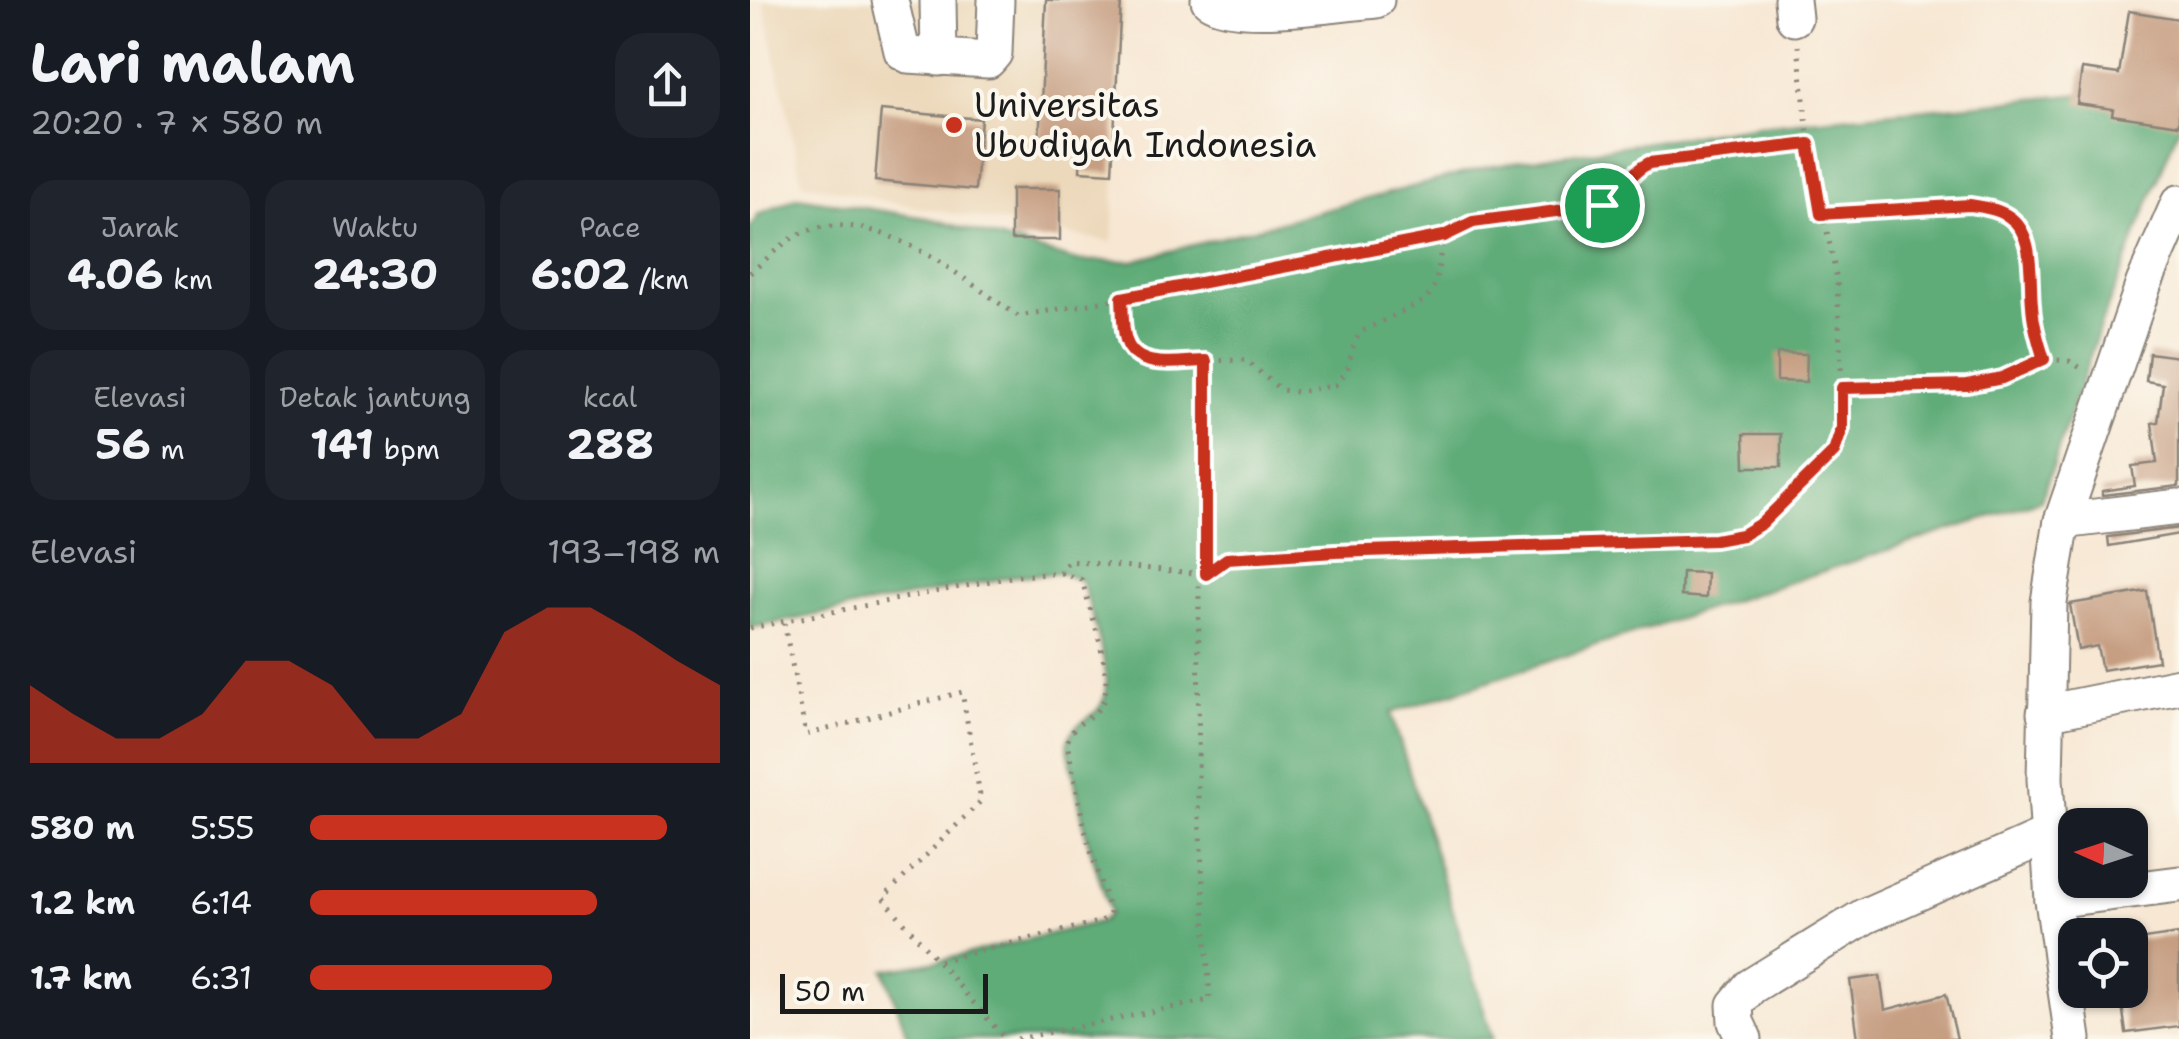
<!DOCTYPE html>
<html lang="id">
<head>
<meta charset="utf-8">
<style>
	:root { --surface:#171b24; --page:#20242c; --text:#f1f3f6; --muted:#9ea1a6; --accent:#c8321e }
	body { margin:0; font-family:"Shantell Sans",sans-serif; background:var(--page); color:var(--text); height:100vh; display:flex; flex-direction:column; font-size:38px; white-space:nowrap }
	* { box-sizing:border-box; margin:0 }
	p { font-size:32px; color:var(--muted) }
	.icon { flex:none; width:55px; height:55px; fill:none; stroke:currentColor; stroke-width:2; stroke-linecap:round; stroke-linejoin:round }
	.map { position:relative; flex:1; overflow:hidden }
	.side { display:flex; flex-direction:column; background:var(--surface); width:750px }
	.side>* { flex:none }
	.needle { width:65px; rotate:273deg }
	.buttons { position:absolute; left:1308px; top:808px; display:grid; gap:20px }
	.buttons a { display:grid; place-items:center; width:90px; height:90px; border-radius:20px; background:var(--surface); box-shadow:0 2px 8px #0004; font-size:50px }
	.scale { position:absolute; left:30px; bottom:25px; width:208px; box-sizing:border-box; padding-left:10px; border:5px solid #1c1c1c; border-top:0; font-size:28px; line-height:35px; white-space:nowrap; color:#1c1c1c; -webkit-text-stroke:8px #fbf7ec; paint-order:stroke }
	.pin { position:absolute; display:grid; place-items:center; width:85px; height:85px; color:#fff; margin:-42px; border:5px solid #fff; border-radius:50%; box-shadow:0 2px 10px #0007 }
	.round { display:grid; place-items:center; flex:none; width:105px; height:105px; border-radius:30px; background:var(--page) }
	.headline { display:flex; align-items:center; justify-content:space-between; height:170px; padding:0 30px }
	h1 { font-size:55px; font-weight:700; line-height:75px }
	.stats { display:grid; grid-template-columns:repeat(3,1fr); gap:15px; height:170px; padding:10px 30px }
	.stats div { display:grid; align-content:center; border-radius:25px; background:var(--page); text-align:center }
	.stats b { font-size:42px; font-weight:700 }
	.stats small { font-size:28px; font-weight:400 }
	.stats p { font-size:28px }
	.chart { height:280px; padding:20px 30px }
	.chart p { display:flex; justify-content:space-between }
	.chart svg { width:100%; height:180px; margin-top:10px; fill:var(--accent); opacity:.7 }
	ul { padding:0 30px; list-style:none; font-size:32px }
	li { display:grid; grid-template-columns:160px 120px 1fr; align-items:center; height:75px }
	li i { height:25px; border-radius:12px; background:var(--accent) }
	main { display:flex; flex:1; min-height:0 }
	.map>svg:first-child { display:block }
</style>
</head>
<body>
<main>
<section class="side">
<div class="headline"><div><h1>Lari malam</h1><p>20:20 · 7 × 580 m</p></div><a class="round"><svg class="icon" aria-label="share" viewBox="0 0 24 24"><path d="M12 15V3M7 8l5-5 5 5M5 13v7h14v-7"/></svg></a></div>
<div class="stats">
<div><p>Jarak</p><b>4.06<small> km</small></b></div>
<div><p>Waktu</p><b>24:30</b></div>
<div><p>Pace</p><b>6:02<small> /km</small></b></div>
</div>
<div class="stats">
<div><p>Elevasi</p><b>56<small> m</small></b></div>
<div><p>Detak jantung</p><b>141<small> bpm</small></b></div>
<div><p>kcal</p><b>288</b></div>
</div>
<div class="chart"><p><span>Elevasi</span>193–198 m</p>
<svg viewBox="0 0 160 44" preserveAspectRatio="none"><path d="M0 44V25L10 32L20 38L30 38L40 32L50 19L60 19L70 25L80 38L90 38L100 32L110 12L120 6L130 6L140 12L150 19L160 25V44z"/></svg>
</div>
<ul>
<li><b>580 m</b>5:55<i style="width:87%"></i></li>
<li><b>1.2 km</b>6:14<i style="width:70%"></i></li>
<li><b>1.7 km</b>6:31<i style="width:59%"></i></li>
</ul>
</section>
<div class="map">
<svg width="1429" height="1039" viewBox="0 0 1429 1039">
	<rect width="100%" height="100%" fill="#fbf7ec"/>
	<filter id="ink" filterUnits="userSpaceOnUse"><feTurbulence type="fractalNoise" baseFrequency=".01" numOctaves="2"/><feDisplacementMap in="SourceGraphic" scale="20" xChannelSelector="R" yChannelSelector="G"/><feConvolveMatrix kernelMatrix="1 2 1 2 8 2 1 2 1" color-interpolation-filters="sRGB"/></filter>
	<filter id="wash" filterUnits="userSpaceOnUse"><feTurbulence type="fractalNoise" baseFrequency=".0048" numOctaves="4" result="noise"/><feDisplacementMap in="SourceGraphic" scale="40" xChannelSelector="R" yChannelSelector="G"/><feGaussianBlur stdDeviation="2.25" result="paint"/><feColorMatrix in="noise" values="0 0 0 0 0 0 0 0 0 0 0 0 0 0 0 0 0 1.4 0 .05"/><feComposite in="paint" operator="in"/></filter>
	<g filter="url(#wash)">
		<rect width="100%" height="100%" fill="#f7e7d3"/>
		<path fill="#ecd8ba" d="M13,0H374L362,242L139,202L52,182Z"/>
		<path fill="#5eac78" stroke="#3d644a" stroke-width="2.5" d="M1376,90L1429,101V126L1351,324L1291,500L641,713L743,1039H159L134,970L189,961L352,921L360,913L336,835L317,743C324,719 342,722 352,703C366,679 339,609 332,581L311,573L266,576L0,628V228L8,215L48,197L182,219L327,261H383L737,167L1008,125Z"/>
		<g id="blocks">
			<g fill="#c69e82">
				<path d="M296,0H371L362,173L330,171L331,146L289,144Z"/>
				<path d="M1379,11L1429,19V125L1362,115L1363,109L1327,104L1332,69L1369,74Z"/>
				<path d="M131,110L231,119L225,190L125,181Z"/>
				<rect x="261" y="189" width="49" height="51"/>
				<path d="M1027,353L1057,354L1056,382L1027,381Z"/>
				<path d="M1399,353L1429,357V486L1352,495V491L1385,486L1382,466L1407,463L1402,423L1408,422L1413,384L1396,381Z"/>
				<path d="M994,434H1031V467H995Z"/>
				<path d="M1429,528V534L1359,546L1358,537Z"/>
				<path d="M932,572L957,573L956,598L931,596Z"/>
				<path d="M1397,591L1408,661L1352,670L1347,646L1328,650L1320,604Z"/>
				<path d="M1429,934V1026L1376,1033L1370,990H1380V941Z"/>
				<path d="M1130,976L1135,1010L1196,994L1207,1039H1108L1100,980Z"/>
			</g>
		</g>
	</g>
	<g filter="url(#ink)">
		<use href="#blocks" fill-opacity="0" stroke="#8a8278" stroke-width="2.5"/>
		<g fill="none" stroke-linecap="round" stroke-linejoin="round">
			<defs>
				<g id="minor">
					<path d="M140,0L152,51L158,55L238,60L244,53L246,0"/>
					<path d="M188,0L189,58"/>
					<path d="M459,0C487,20 588,3 626,0"/>
					<path d="M1042,0L1044,18"/>
					<path d="M1312,521L1429,507"/>
					<path d="M1295,713L1429,686"/>
					<path d="M1303,900L1429,884"/>
					<path d="M994,1039L986,1022L985,1005L1000,987L1115,916L1298,835"/>
					<path d="M1323,1039L1303,900L1295,779L1299,602L1312,521L1394,283L1429,203"/>
				</g>
			</defs>
			<use href="#minor" stroke="#8a8278" stroke-width="39"/>
			<g stroke="#8a8278" stroke-width="5" stroke-dasharray="2.5 8" stroke-linecap="butt">
				<path d="M1071,214L1220,205C1286,215 1277,252 1282,305C1283,324 1288,341 1294,359"/>
				<path d="M0,273C17,259 36,238 57,231C131,206 210,278 268,316L440,287L693,236L723,222L852,205C872,194 878,173 899,163L1059,144"/>
				<path d="M372,298L376,341L387,357L402,362L495,360L531,390L548,392L585,385L597,371L604,343L612,331L676,300L686,283L693,236"/>
				<path d="M1092,388L1217,385L1252,378L1294,359L1319,361L1334,370"/>
				<path d="M34,623L56,735L212,692L231,801L133,898L255,1039"/>
				<path d="M0,628L266,576L311,573L318,561L455,574L457,361"/>
				<path d="M189,961L352,921L360,913L336,835L317,743C324,719 342,722 352,703C366,679 339,609 332,580L311,573"/>
				<path d="M267,1039L460,1000L448,800L449,587L455,574L477,559L585,552L965,541L992,535L1012,523L1084,452L1090,441L1092,388L1087,280L1059,144L1048,46"/>
			</g>
			<use href="#minor" stroke="#fff" stroke-width="35"/>
		</g>
	</g>
	<g fill="none" stroke-linecap="round" stroke-linejoin="round" filter="url(#ink)">
		<defs>
			<path id="route" d="M1059,144L1071,214L1220,205C1233,207 1247,209 1258,216C1286,234 1279,277 1282,305C1283,324 1288,341 1294,359L1252,378L1217,385L1092,388V428L1084,452L1012,523L992,535L965,540L585,552L477,559L456,574V361C431,361 386,372 376,340C372,328 373,311 372,298L694,236L723,222L852,205C872,194 878,173 899,163Z"/>
		</defs>
		<use href="#route" stroke="#fff" stroke-width="20"/>
		<use href="#route" stroke="#c8321e" stroke-width="12"/>
	</g>
	<circle fill="#c8321e" stroke="#fbf7ec" stroke-width="4" cx="204" cy="125" r="10"/>
	<g text-anchor="middle" stroke-width="8" stroke-linejoin="round" paint-order="stroke">
		<g font-size="35" fill="#1c1c1c" stroke="#fbf7ec" text-anchor="start">
			<text x="224" y="117">Universitas<tspan x="224" dy="40">Ubudiyah Indonesia</tspan></text>
		</g>
	</g>
</svg>
<div class="buttons">
<a><svg class="needle" viewBox="-14 -14 28 28"><path d="M0-13l5 13h-10z" fill="#e53935"/><path d="M0 13l5-13h-10z" fill="#9ea1a6"/></svg></a>
<a><svg class="icon" aria-label="locate" viewBox="0 0 24 24"><circle cx="12" cy="12" r="6"/><path d="M12 2v4M12 18v4M2 12h4M18 12h4"/></svg></a>
</div>
<div class="scale">50 m</div>
<div class="pin" style="left:852px;top:205px;background:#1e9e55"><svg class="icon" aria-label="arrive" viewBox="0 0 24 24"><path d="M6 21V4h12l-3 4 3 4H6"/></svg></div>
</div>
</main>
</body>
</html>
